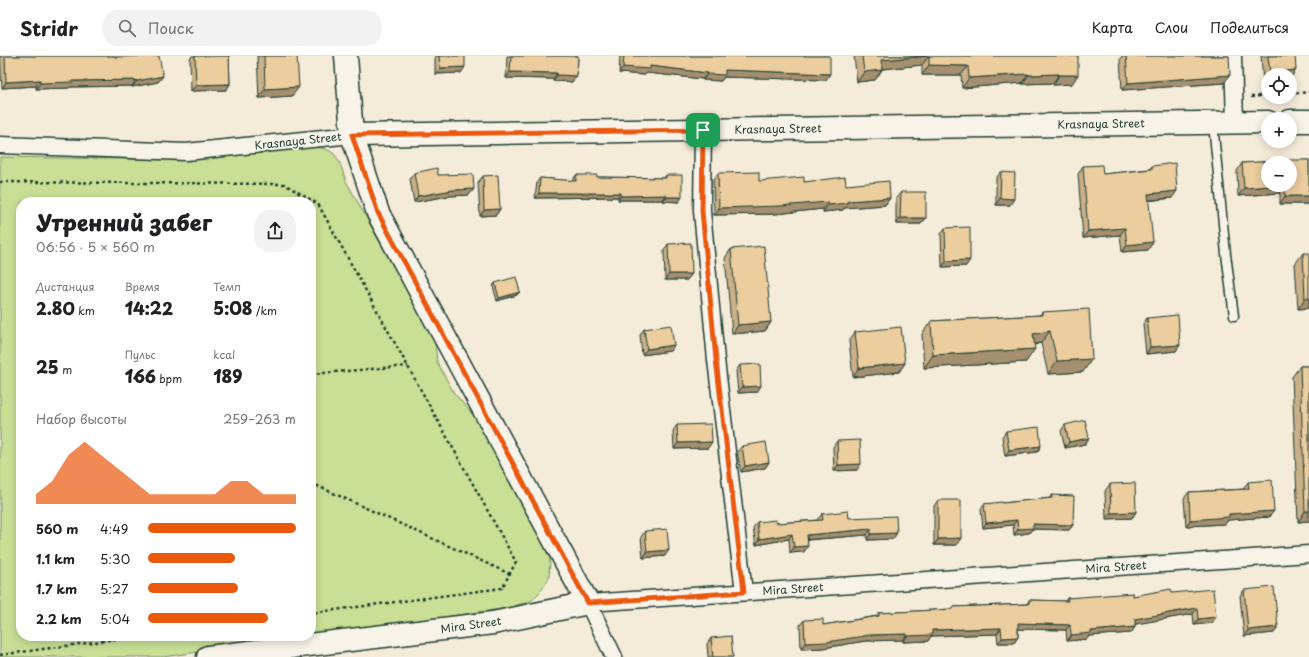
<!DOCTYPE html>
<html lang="ru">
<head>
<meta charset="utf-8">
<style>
	:root { --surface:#fff; --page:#f2f2f2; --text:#202124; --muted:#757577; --line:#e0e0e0; --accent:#ea580c }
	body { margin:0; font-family:"Playpen Sans",sans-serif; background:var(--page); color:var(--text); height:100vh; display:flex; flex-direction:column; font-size:15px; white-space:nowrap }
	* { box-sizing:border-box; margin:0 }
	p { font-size:13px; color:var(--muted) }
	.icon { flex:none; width:22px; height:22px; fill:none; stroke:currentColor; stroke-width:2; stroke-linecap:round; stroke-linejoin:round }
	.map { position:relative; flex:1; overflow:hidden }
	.side { position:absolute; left:16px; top:141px; width:300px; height:444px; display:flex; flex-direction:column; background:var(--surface); border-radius:16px; box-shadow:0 2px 10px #0003 }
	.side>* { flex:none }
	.controls { position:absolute; left:1261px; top:12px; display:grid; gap:8px }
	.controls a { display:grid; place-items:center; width:36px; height:36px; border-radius:50%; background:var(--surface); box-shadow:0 2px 10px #0003; font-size:20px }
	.pin { position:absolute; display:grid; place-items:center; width:34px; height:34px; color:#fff; margin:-17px; border-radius:8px; box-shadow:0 2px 6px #0006 }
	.round { display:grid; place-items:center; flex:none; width:42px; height:42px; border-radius:16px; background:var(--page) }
	.overview { display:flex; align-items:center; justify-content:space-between; height:68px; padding:0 20px }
	h1 { font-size:22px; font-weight:800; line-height:30px }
	.stats { display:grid; grid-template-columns:repeat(3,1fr); gap:6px; height:68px; padding:4px 20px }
	.stats div { display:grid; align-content:center }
	.stats b { font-size:17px; font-weight:800 }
	.stats small { font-size:11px; font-weight:400 }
	.stats p { font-size:11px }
	.chart { height:112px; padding:8px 20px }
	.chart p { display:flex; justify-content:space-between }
	.chart svg { width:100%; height:72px; margin-top:4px; fill:var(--accent); opacity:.7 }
	ul { padding:0 20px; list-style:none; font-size:13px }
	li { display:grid; grid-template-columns:64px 48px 1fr; align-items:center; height:30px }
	li i { height:10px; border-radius:5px; background:var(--accent) }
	header { display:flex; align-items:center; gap:24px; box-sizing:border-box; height:56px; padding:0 20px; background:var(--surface); border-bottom:1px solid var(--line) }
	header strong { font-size:19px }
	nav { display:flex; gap:22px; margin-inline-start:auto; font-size:14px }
	.search { width:280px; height:36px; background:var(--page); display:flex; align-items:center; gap:10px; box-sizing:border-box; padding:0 14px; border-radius:16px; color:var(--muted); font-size:15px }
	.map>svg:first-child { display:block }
</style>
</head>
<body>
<header>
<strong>Stridr</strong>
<div class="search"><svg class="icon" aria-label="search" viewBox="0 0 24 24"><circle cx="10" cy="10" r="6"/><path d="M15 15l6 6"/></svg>Поиск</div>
<nav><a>Карта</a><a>Слои</a><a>Поделиться</a></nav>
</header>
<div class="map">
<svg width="1309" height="601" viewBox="0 0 1309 601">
	<rect width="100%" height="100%" fill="#f5ebd9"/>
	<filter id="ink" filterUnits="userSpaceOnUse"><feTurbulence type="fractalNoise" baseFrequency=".025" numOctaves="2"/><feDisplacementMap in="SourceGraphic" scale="8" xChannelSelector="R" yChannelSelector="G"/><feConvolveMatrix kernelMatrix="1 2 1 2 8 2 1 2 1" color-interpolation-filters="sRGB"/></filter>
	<g filter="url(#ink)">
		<path fill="#c9df95" stroke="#748e64" d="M309,90C316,91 328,92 334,98C340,104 343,117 346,125L435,286L437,306L454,337L476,362L546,489L550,504L549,522L541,535L531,545L508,552L311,580V146H21V580H310L163,601H0V101L187,104Z"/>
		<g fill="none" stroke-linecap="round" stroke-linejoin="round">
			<defs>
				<path id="lane" d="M1213,68L1226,198L1234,260"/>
				<g id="street">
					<path d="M1233,0L1235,66"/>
					<path d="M703,74L702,155L716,304L744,536"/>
					<path d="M0,89L186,96L352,79"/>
					<path d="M614,601L588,547L1309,498"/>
				</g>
				<g id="secondary">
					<path d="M1290,65H1309"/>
					<path d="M352,79L1268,66"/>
					<path d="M208,601L493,567L588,547L378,157L352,79L346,0"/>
				</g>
			</defs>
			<use href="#lane" stroke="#1f3d34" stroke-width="11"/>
			<use href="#street" stroke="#1f3d34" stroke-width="19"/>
			<use href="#secondary" stroke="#1f3d34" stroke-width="25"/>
			<g stroke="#1f3d34" stroke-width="2.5" stroke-dasharray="3 3" stroke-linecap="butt">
				<path d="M1290,38L1309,36"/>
				<path d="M1251,41L1268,39"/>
				<path d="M0,126L284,128L318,148L516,506L502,532L311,557"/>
				<path d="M289,146L299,136"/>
				<path d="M311,318L408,310"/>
				<path d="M311,427L510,518"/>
				<path d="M0,599L138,580"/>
			</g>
			<use href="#lane" stroke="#f7f3e8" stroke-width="8"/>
			<use href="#street" stroke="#f7f3e8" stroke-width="16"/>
			<use href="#secondary" stroke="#f7f3e8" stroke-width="22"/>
		</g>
		<g fill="#cab088" stroke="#1f3d34">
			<path d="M0,0H115L163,20L158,26L132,31V30L70,31L69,32L36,33V30L2,32Z"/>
			<path d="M192,0H229L230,28L226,34L191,35L190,3Z"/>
			<path d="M257,0H297L292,40L259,42Z"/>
			<path d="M435,0H465L461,17L435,18Z"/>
			<path d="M507,0H578L577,20L572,26L553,25V23L506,22Z"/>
			<path d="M620,0H830L826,24L724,21L721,25L703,24V23L647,17L645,19L619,17Z"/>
			<path d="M854,0H1078L1072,28L1053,29V27L1022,28V27L962,32L961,19H922V9L882,13L875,24L857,26Z"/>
			<path d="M1122,0H1229L1224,27L1122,34L1120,3Z"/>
			<path d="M1261,0H1295L1290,23V19H1268V25L1263,26Z"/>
			<path d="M1309,104V148H1280V137L1238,140L1237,115L1242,107Z"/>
			<path d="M1083,110L1103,118L1149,113L1152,110L1172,142L1148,145V194L1122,196L1120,179L1083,182L1078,118Z"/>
			<path d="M1001,116L1010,149H996V122Z"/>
			<path d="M414,117L438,119L474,133L469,139L449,140L414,146L410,123Z"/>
			<path d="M718,117L759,125L804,126L846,129L890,142L885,149L844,152L843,154L823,156V153L775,158L714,159L713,124Z"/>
			<path d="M576,119L597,121L664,122L666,119L679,146L663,145V144H618V141L535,142L537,126L540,122L573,125V124Z"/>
			<path d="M483,120L500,153L496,159L480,160L478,126Z"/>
			<path d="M901,136L926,162L921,168H896V142Z"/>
			<path d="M945,172L966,210L942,211L941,178Z"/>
			<path d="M668,188L687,224H665L664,194Z"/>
			<path d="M731,193L771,266L765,275L732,278L725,202Z"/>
			<path d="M1303,197L1309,252L1298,253L1295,208Z"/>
			<path d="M495,227L517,239L497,245L493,230Z"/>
			<path d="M1042,256L1083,316L1048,318L1041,287L1034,289L1026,306L924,312L922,278L931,265L1040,259Z"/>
			<path d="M1147,262L1180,289L1176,295L1146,298L1143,268Z"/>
			<path d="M644,273L674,289L670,295L642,299L640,279Z"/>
			<path d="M855,276L905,307L899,316L853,321L849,285Z"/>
			<path d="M740,309L757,336L738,337L736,315Z"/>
			<path d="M1300,310H1309V465L1298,466L1292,321Z"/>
			<path d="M677,369L708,392L674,393L673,375Z"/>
			<path d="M1065,369L1089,382L1085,388L1065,392L1061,375Z"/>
			<path d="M1006,375L1041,390L1037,396L1005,400L1002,381Z"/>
			<path d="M837,385L857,414L834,415L833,391Z"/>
			<path d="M742,390L769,406L765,412L741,416L737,396Z"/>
			<path d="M1248,426L1269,461L1228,464L1225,468L1186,470L1184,442L1189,436L1244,433V432Z"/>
			<path d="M1110,428L1136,456L1132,462L1106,463L1105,435Z"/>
			<path d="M1052,439L1073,469L1069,474L1032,473L1029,477L1014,479L1013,469L983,472L981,453L984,448L1002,447L1050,442Z"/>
			<path d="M938,444L961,482L957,489H934V450Z"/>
			<path d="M822,458L849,462L893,483L867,484V479L808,484L804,496L790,497L789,483L756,489L753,472L757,466L776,467L818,464V463Z"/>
			<path d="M645,475L665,500L643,502L641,481Z"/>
			<path d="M1244,534L1278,571L1274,577L1244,580L1240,540Z"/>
			<path d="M1172,537L1216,561L1212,567L1194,569L1193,558L1135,568V571L1131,577L1089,580L1087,583L1067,585L1066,574L1018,573V581L1014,587H998L997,578L931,580L928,585L903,586V584L865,585L823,592L801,593L800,569L804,564L823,569L877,560L879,557L951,553L953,551L1027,548L1029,544L1065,545L1067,542L1133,540Z"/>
			<path d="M711,582L733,601H708L707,588Z"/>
		</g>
		<g fill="#a4906f" stroke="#1f3d34">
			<path d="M929,0L922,9L874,14L881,4Z"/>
			<path d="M929,9L968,10L961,19H922Z"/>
			<path d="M650,10L708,17L703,23L647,17L645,19L619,17L623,11Z"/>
			<path d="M465,11L461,17L435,18L440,12Z"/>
			<path d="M725,14L830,18L826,24L724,21L721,25L703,24L707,18Z"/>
			<path d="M882,14L875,24L857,26L864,16Z"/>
			<path d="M1296,14L1290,23V19H1268L1270,17Z"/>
			<path d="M510,16L557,17L553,23L506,22Z"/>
			<path d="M1028,18L1022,27L962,32L969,22Z"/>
			<path d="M1059,18L1053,27L1022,28L1029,19Z"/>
			<path d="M557,19L577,20L572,26L553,25Z"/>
			<path d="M1059,19H1078L1072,28L1053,29Z"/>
			<path d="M1230,19L1224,27L1122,34L1128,27Z"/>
			<path d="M1268,19V25L1263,26Z"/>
			<path d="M163,20L158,26L132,31L137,25Z"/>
			<path d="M40,24L36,30L2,32L6,26Z"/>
			<path d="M136,24L132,30L70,31L69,32L36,33L40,27L73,25Z"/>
			<path d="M230,28L226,34L191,35L196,29Z"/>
			<path d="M299,31L292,40L259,42L265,33Z"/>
			<path d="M1285,129L1280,137L1238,140L1244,132Z"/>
			<path d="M474,133L469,139L449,140L414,146L418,140L453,134Z"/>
			<path d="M1177,135L1172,142L1142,145L1148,138Z"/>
			<path d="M539,137H621L618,141L535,142Z"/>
			<path d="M666,139L663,144H618L621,140Z"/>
			<path d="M1285,140H1309V148H1280Z"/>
			<path d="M666,141H682L679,146L663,145Z"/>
			<path d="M890,142L885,149L844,152L843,154L823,156L828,149L848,145Z"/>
			<path d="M1000,142L1014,143L1010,149H996Z"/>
			<path d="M828,146L823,153L775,158L714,159L719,152Z"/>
			<path d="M500,153L496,159L480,160L484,154Z"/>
			<path d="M900,162H926L921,168H896Z"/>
			<path d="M1125,172L1120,179L1083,182L1088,175Z"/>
			<path d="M1153,186L1148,194L1122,196L1127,189Z"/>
			<path d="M970,204L966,210L942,211L946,205Z"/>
			<path d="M669,218H692L687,224H665Z"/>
			<path d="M520,236L517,239L497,245L499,242Z"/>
			<path d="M1305,242H1309V252L1298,253Z"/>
			<path d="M771,266L765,275L732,278L738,269Z"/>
			<path d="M1050,275L1041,287L1024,290L1033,278Z"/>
			<path d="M674,289L670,295L642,299L647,293Z"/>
			<path d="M1180,289L1176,295L1146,298L1150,291Z"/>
			<path d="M1035,293L1026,306L924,312L933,299Z"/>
			<path d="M1092,303L1083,316L1048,318L1057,305Z"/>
			<path d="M905,307L899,316L853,321L859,312Z"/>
			<path d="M761,330L757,336L738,337L742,331Z"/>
			<path d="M1089,382L1085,388L1065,392L1069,386Z"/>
			<path d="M712,386L708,392L674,393L678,387Z"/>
			<path d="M1041,390L1037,396L1005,400L1009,394Z"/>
			<path d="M769,406L765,412L741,416L745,410Z"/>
			<path d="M861,408L857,414L834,415L838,409Z"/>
			<path d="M1274,455L1269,461L1228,464L1225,468L1186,470L1190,464L1229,458Z"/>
			<path d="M1305,455H1309V465L1298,466Z"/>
			<path d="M1136,456L1132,462L1106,463L1111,457Z"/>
			<path d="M1017,464L1013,469L983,472L986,467Z"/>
			<path d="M1033,468L1073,469L1069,474L1032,473L1029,477L1014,479L1018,473Z"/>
			<path d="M871,473L867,479L803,484L807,479Z"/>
			<path d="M897,477L893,483L867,484L871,478Z"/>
			<path d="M792,478L789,483L756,489L759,483Z"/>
			<path d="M961,482L957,489H934L938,483Z"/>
			<path d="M808,490L804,496L790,497L794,491Z"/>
			<path d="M669,494L665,500L643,502L647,496Z"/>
			<path d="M1197,552L1193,558L1131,569L1135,563Z"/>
			<path d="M1216,561L1212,567L1194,569L1198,563Z"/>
			<path d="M1018,567L1070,569L1066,574L1014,573Z"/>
			<path d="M1135,571L1131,577L1089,580L1087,583L1067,585L1071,579L1091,575Z"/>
			<path d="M1278,571L1274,577L1244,580L1248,574Z"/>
			<path d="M1001,572L997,578L931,580L928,585L903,586L907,580L932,574Z"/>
			<path d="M907,578L903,584L865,585L823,592L801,593L805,587L870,579Z"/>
			<path d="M1018,581L1014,587H998L1002,582Z"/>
		</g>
		<g fill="#ebcd9e" stroke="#1f3d34" fill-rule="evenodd">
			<path d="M5,0H115V1L159,0L163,20L137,25L136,24L73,25V26L40,27V24L6,26Z"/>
			<path d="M195,0H229L230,28L196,29Z"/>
			<path d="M264,0H297L299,31L265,33Z"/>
			<path d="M439,0H465V11L440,12Z"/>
			<path d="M511,0H578L577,20L557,19V17L510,16Z"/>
			<path d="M624,0H830V18L725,14V19L707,18L708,17L650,10V13L623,11Z"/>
			<path d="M862,0H927L881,4L882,14L864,16Z"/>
			<path d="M929,0H1078V19H1059V18L1029,19L1028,18L969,22L968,10L929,9Z"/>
			<path d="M1126,0H1229L1230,19L1128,27Z"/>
			<path d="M1268,0H1295L1296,14L1270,17Z"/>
			<path d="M1291,104H1309V140H1285V129L1244,132L1242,107ZM1268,107H1290V129H1268Z"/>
			<path d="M1175,107L1177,135L1148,138L1153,186L1127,189L1125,172L1088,175L1083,110L1102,109L1103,118L1152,113V110Z"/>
			<path d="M437,112L438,119L473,118L474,133L453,134L418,140L414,117Z"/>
			<path d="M759,116V125L804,121V126L845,121L846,129L889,125L890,142L848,145V147L828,149V146L780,150L719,152L718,117Z"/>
			<path d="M1001,116L1015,117L1014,143L1000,142Z"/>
			<path d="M498,119L500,153L484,154L483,120Z"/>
			<path d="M576,119H597V121L666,122V119H682V141H666V139L621,140V137H539L540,122L576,125Z"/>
			<path d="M901,136H926V162H900Z"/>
			<path d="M970,171V204L946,205L945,172Z"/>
			<path d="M691,187L692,218H669L668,188Z"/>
			<path d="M764,190L771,266L738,269L731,193Z"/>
			<path d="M1303,197H1309V242H1305Z"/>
			<path d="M516,221L520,236L499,242L495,227Z"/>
			<path d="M1089,253L1092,303L1057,305L1050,275L1033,278L1035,293L933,299L931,265L1042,259V256Z"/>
			<path d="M1178,259L1180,289L1150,291L1147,262Z"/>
			<path d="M671,269L674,289L647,293L644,273Z"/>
			<path d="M901,271L905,307L859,312L855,276Z"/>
			<path d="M760,308L761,330L742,331L740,309Z"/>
			<path d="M1300,310H1309V455H1305Z"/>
			<path d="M1085,364L1089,382L1069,386L1065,369Z"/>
			<path d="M711,368L712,386L678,387L677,369Z"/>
			<path d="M1039,371L1041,390L1009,394L1006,375Z"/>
			<path d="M860,384L861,408L838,409L837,385Z"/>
			<path d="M766,386L769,406L745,410L742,390Z"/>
			<path d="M1272,424L1274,455L1229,458V461L1190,464L1189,436L1249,433L1248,426Z"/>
			<path d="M1135,427L1136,456L1111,457L1110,428Z"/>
			<path d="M1052,439L1074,440L1073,469L1033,468V472L1018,473L1017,464L986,467L984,448L1002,446V447L1052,442Z"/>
			<path d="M938,444H961V482L938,483Z"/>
			<path d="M848,455L849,462L896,460L897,477L871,478V473L807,479L808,490L794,491L792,478L759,483L757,466L776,464V467L823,464L822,458Z"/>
			<path d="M667,473L669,494L647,496L645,475Z"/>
			<path d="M1274,531L1278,571L1248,574L1244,534Z"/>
			<path d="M1171,533L1172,537L1213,533L1216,561L1198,563L1197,552L1135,563V571L1091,575V577L1071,579L1070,569L1018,567V581L1002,582L1001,572L932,574V579L907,580V578L870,579L827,586L805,587L804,564L823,563V569L879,560V557L953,553V551L1029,548V544L1068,545L1067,542L1133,537V540Z"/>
			<path d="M731,580L733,601H713L711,582Z"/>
		</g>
	</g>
	<g fill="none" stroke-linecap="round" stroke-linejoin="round" filter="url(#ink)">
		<defs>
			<path id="route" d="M703,74L702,155L716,304L744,536L588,547L378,157L352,79Z"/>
		</defs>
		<use href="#route" stroke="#fff" stroke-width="8"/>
		<use href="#route" stroke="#ea580c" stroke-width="5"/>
	</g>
	<g text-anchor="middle" stroke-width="3.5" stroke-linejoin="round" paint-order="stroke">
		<g font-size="11" fill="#1f3d34" stroke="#f7f3e8">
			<text transform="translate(1101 68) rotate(-1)" y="4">Krasnaya Street</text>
			<text transform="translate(778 73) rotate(-1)" y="4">Krasnaya Street</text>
			<text transform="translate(298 85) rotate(-6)" y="4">Krasnaya Street</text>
			<text transform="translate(1116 511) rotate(-4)" y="4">Mira Street</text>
			<text transform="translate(793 533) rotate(-4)" y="4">Mira Street</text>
			<text transform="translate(471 569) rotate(-8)" y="4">Mira Street</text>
		</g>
	</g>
</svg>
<div class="controls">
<a><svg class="icon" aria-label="locate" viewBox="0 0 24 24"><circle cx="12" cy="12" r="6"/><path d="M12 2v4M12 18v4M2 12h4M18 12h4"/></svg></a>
<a>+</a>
<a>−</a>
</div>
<div class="pin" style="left:703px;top:74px;background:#1e9e55"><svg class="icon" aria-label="arrive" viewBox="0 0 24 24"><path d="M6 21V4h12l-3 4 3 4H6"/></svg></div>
<section class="side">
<div class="overview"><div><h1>Утренний забег</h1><p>06:56 · 5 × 560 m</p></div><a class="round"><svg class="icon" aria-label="share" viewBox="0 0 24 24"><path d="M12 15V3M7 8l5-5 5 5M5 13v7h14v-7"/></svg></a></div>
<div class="stats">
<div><p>Дистанция</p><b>2.80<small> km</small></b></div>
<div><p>Время</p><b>14:22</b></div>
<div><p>Темп</p><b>5:08<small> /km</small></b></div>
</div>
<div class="stats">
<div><b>25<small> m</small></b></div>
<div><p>Пульс</p><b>166<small> bpm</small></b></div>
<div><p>kcal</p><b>189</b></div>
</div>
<div class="chart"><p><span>Набор высоты</span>259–263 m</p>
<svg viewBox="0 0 160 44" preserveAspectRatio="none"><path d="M0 44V38L10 30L20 14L30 6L40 14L50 22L60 30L70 38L80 38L90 38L100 38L110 38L120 30L130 30L140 38L150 38L160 38V44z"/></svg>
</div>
<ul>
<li><b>560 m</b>4:49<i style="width:100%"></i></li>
<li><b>1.1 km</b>5:30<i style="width:59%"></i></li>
<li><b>1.7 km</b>5:27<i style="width:61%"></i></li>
<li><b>2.2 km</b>5:04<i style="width:81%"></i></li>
</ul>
</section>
</div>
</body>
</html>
